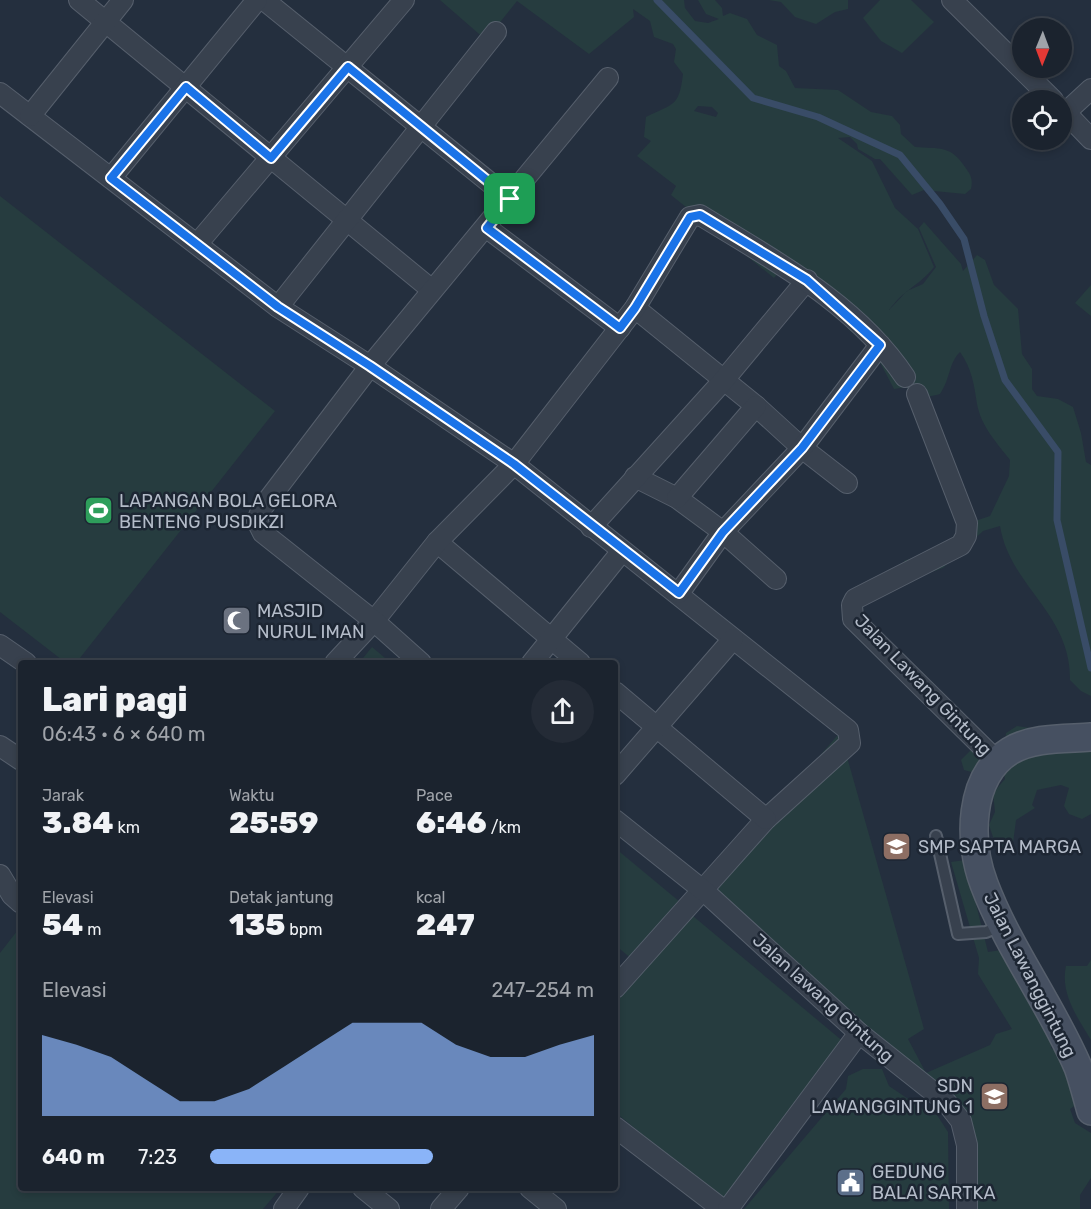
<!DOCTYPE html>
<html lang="id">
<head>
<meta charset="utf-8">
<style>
	:root { --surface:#1b232e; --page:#242b36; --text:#f1f3f6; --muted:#a0a4aa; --line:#39404a; --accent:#8ab4f8 }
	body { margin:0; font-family:Rubik,sans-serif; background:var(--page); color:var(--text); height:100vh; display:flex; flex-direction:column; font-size:22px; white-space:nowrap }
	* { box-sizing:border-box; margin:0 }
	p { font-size:20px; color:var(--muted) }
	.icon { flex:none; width:33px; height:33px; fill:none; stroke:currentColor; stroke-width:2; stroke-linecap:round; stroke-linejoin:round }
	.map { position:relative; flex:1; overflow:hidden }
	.sheet { position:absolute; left:18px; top:660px; width:600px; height:531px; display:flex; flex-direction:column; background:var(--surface); border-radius:6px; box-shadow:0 3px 9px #0003,0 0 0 2px var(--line) }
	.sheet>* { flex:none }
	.needle { width:39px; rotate:181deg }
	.controls { position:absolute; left:1012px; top:18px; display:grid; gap:12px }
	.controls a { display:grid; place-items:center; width:60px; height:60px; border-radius:50%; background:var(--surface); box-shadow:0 3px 9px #0003,0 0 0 2px var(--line); font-size:30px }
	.pin { position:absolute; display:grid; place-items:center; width:51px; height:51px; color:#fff; margin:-26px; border-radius:12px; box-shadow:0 3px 9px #0006 }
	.round { display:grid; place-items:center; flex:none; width:63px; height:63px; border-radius:32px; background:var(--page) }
	.headline { display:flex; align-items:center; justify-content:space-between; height:102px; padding:0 24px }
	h1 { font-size:33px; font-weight:800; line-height:45px }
	.stats { display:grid; grid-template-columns:repeat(3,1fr); gap:9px; height:102px; padding:6px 24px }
	.stats div { display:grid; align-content:center }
	.stats b { font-size:30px; font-weight:800 }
	.stats small { font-size:16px; font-weight:400 }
	.stats p { font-size:16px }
	.chart { height:168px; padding:12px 24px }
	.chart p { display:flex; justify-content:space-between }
	.chart svg { width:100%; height:108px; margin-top:6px; fill:var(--accent); opacity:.7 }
	ul { padding:0 24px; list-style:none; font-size:20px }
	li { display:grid; grid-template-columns:96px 72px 1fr; align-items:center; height:45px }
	li i { height:15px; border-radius:8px; background:var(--accent) }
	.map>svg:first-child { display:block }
</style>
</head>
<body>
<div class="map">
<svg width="1091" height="1209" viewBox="0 0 1091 1209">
	<rect width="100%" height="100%" fill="#242f3e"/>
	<g fill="#263c3f" fill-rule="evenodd">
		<path d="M440,0H684L685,8L695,21L708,23L719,19L706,14L698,0H715L722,8L723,16L730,13L747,19L757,35L777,45L779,66L786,71L795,88L838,90L871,112L892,116L900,125L901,134L915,147C939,149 951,145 965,167C971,175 973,179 971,189L965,194L924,190L912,195L880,159H875L858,149L857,144L850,137L838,138L872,161L895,208L918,229L934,267C919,286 904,289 889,310L907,291L923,284L936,267L919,228L924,222L961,264L963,271L977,255L985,260L994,285L1018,309L1022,354L1032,369V389L1037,396L1058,399L1073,407L1081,433L1086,462L1091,465V696L1081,691L1070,680C1071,613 1010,587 1000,526L983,531L943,568L926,574L901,566L905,560C936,554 944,554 960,526L990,516L1009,476L1010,460C997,443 981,426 977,404C974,384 972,369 960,352C948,364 951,378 940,394C926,398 917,398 906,387L894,389L874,351L848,329L857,319L786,264L774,278L671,195L676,186L637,156L651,141L644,137L646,117C674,103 679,107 683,74L674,62L676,49L673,44L654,37L650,21L633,9L634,17L589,54L517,1L486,40ZM698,106L712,107L718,113L716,117L694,111Z"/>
		<path d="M769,0H848V9L835,12L816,24L795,17L781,2Z"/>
		<path d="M880,0H911L934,22L902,53L881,41L863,18Z"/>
		<path d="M0,196L275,411L76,663H66L0,612Z"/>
		<path d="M1091,285V316L1075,303Z"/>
		<path d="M372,647L391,663H359Z"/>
		<path d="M1017,726L1030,728L1052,740L1091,741V814L1082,819L1069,814L1064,806L1069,788L1061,785L1037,790L1032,805L1035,808L1016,820L1012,851L1004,855L997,849L989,825L995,812L993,793L1005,779L1004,774L983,775L964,770L961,760L978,743L1004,751L1006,733Z"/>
		<path d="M842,730L861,742L847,757L924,1029L908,1039L926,1073L990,1045L996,1034L1012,1029L978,974L979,958L951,862L965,860L988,952L1001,950L1031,991L1034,1012L1051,1027V1048L1065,1057L1083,1100L1070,1109L1075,1123L1091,1133V1178L1080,1195V1209H971L967,1145L969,1114L961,1121L701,894Z"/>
		<path d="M615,848L680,902L632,959L615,945Z"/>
		<path d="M687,911L851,1048L725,1202L615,1112V1000Z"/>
		<path d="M21,926V1188H281L263,1209H0V953Z"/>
		<path d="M1091,960V1040C1077,1017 1060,993 1066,966H1087Z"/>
		<path d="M863,1069H882L889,1086L932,1115H937L948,1132L949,1209H744L846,1089L848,1076Z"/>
	</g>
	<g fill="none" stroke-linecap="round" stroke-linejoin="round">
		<path stroke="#394c67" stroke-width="7" d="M657,0L753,98L818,117L900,155L940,204L964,239L984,316L1005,380L1058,452L1057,520L1091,668"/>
		<defs>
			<path id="service" d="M936,836L958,934L986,932L1003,925"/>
			<g id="minor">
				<path d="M79,0L432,290"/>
				<path d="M264,0L510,199"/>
				<path d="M952,0L1053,100"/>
				<path d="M0,93L278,307L370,366L514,464L848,730L850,743L766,819L615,988"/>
				<path d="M1062,109L1091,139"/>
				<path d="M1065,113L1091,89"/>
				<path d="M30,116L123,0"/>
				<path d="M111,178L257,0"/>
				<path d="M487,228L620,328"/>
				<path d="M198,243L404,0"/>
				<path d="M278,307L496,32"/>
				<path d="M635,308L756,406L802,448L847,483"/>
				<path d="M917,394L967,523L966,536L961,545L855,599L852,605L853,619L998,762"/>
				<path d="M635,477L677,498L723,532L776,579"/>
				<path d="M677,498L756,406"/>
				<path d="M591,527L723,381L807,280"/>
				<path d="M437,542L580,663"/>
				<path d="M679,593L723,532L802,448L880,345"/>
				<path d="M0,645L26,663"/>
				<path d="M335,663L374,621L437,542L514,464L635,308L690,217L700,215C773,260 856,303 905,377"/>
				<path d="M421,663L374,621L263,533L257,521L262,508L370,366L608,78"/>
				<path d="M532,663L622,551"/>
				<path d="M615,692L766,819"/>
				<path d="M0,746L21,760"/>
				<path d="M615,775L733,639"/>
				<path d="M615,820L704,891L859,1033L946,1102L961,1121L967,1145V1209"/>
				<path d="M0,875L12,895L21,903"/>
				<path d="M615,1127L722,1209"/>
				<path d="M363,1188L389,1209"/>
				<path d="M530,1188L556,1209"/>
				<path d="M284,1209L299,1188"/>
				<path d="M441,1209L459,1188"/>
				<path d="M728,1209L859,1033"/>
			</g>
			<path id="secondary" d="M1091,737C1066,739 1033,737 1010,751C968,777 968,842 984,884C1008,948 1051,1004 1078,1067C1083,1081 1087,1097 1091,1111"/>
		</defs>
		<use href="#service" stroke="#565f6c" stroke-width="14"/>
		<use href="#minor" stroke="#565f6c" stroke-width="22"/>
		<use href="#secondary" stroke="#565f6c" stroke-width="30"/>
		<use href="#service" stroke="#38414e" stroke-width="10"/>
		<use href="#minor" stroke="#38414e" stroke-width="20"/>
		<use href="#secondary" stroke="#465061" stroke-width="27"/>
	</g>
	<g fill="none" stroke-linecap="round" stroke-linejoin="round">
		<defs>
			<path id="route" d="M348,67L510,199L487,228L620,328L635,308L690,217L700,215L807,280L880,345L802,448L723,532L679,593L514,464L370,366L278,307L111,178L186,87L271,158Z"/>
		</defs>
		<use href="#route" stroke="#fff" stroke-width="12"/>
		<use href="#route" stroke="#1a73e8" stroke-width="8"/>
	</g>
	<defs>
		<symbol id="stadium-square" viewBox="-11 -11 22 22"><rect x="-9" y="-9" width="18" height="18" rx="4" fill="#2e9e5b" stroke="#1d2633"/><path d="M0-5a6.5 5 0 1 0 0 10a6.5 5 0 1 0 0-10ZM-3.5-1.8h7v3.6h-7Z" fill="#fff"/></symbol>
		<symbol id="mosque-square" viewBox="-11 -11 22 22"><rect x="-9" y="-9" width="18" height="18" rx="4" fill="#6b7280" stroke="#1d2633"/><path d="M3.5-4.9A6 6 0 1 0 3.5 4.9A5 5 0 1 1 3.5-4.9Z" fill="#fff"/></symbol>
		<symbol id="school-square" viewBox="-11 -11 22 22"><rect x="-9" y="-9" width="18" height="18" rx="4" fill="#8d6e63" stroke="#1d2633"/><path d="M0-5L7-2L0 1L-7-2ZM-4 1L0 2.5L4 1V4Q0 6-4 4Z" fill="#fff"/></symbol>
		<symbol id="civic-square" viewBox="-11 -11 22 22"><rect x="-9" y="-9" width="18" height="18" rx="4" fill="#5c6f8a" stroke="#1d2633"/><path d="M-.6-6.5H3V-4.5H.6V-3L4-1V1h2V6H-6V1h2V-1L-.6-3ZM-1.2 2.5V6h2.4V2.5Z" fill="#fff"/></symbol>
	</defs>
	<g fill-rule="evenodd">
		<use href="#stadium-square" x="82" y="494" width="33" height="33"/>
		<use href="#mosque-square" x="220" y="604" width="33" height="33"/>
		<use href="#school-square" x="880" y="830" width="33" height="33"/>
		<use href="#school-square" x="978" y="1080" width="33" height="33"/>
		<use href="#civic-square" x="834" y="1166" width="33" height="33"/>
	</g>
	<g text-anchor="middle" stroke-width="5" stroke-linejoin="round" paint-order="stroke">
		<g font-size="18" fill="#b4bcc9" stroke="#1d2633" text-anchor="start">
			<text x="119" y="507">LAPANGAN BOLA GELORA<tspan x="119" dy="21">BENTENG PUSDIKZI</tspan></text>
			<text x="257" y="617">MASJID<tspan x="257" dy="21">NURUL IMAN</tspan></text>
			<text x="918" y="853">SMP SAPTA MARGA</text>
			<text x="973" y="1092" text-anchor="end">SDN<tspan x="973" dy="21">LAWANGGINTUNG 1</tspan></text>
			<text x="872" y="1178">GEDUNG<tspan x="872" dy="21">BALAI SARTKA</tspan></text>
		</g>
		<g font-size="18" fill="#b4bcc9" stroke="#1d2633">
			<text transform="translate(923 685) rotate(46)" y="6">Jalan Lawang Gintung</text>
			<text transform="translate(1030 975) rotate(63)" y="6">Jalan Lawanggintung</text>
			<text transform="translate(823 998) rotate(42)" y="6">Jalan lawang Gintung</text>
		</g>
	</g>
</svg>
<div class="controls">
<a><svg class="needle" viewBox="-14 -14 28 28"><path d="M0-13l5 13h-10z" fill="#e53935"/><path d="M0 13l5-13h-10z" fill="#a0a4aa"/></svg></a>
<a><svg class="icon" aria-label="locate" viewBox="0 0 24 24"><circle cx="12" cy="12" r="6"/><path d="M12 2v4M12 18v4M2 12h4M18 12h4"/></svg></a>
</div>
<div class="pin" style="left:510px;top:199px;background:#1e9e55"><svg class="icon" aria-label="arrive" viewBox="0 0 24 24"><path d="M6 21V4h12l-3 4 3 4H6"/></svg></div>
<section class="sheet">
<div class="headline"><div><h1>Lari pagi</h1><p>06:43 · 6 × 640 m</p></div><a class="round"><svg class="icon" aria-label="share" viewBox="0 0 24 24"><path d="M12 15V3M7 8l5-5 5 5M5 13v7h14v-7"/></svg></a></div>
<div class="stats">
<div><p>Jarak</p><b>3.84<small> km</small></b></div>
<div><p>Waktu</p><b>25:59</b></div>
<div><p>Pace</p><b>6:46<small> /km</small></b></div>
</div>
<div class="stats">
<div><p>Elevasi</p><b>54<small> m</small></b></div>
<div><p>Detak jantung</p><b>135<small> bpm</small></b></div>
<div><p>kcal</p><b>247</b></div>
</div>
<div class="chart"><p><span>Elevasi</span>247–254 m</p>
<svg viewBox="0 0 160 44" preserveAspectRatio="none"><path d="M0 44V11L10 15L20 20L30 29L40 38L50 38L60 33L70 24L80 15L90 6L100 6L110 6L120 15L130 20L140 20L150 15L160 11V44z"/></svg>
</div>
<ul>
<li><b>640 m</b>7:23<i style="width:58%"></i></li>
</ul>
</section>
</div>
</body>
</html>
